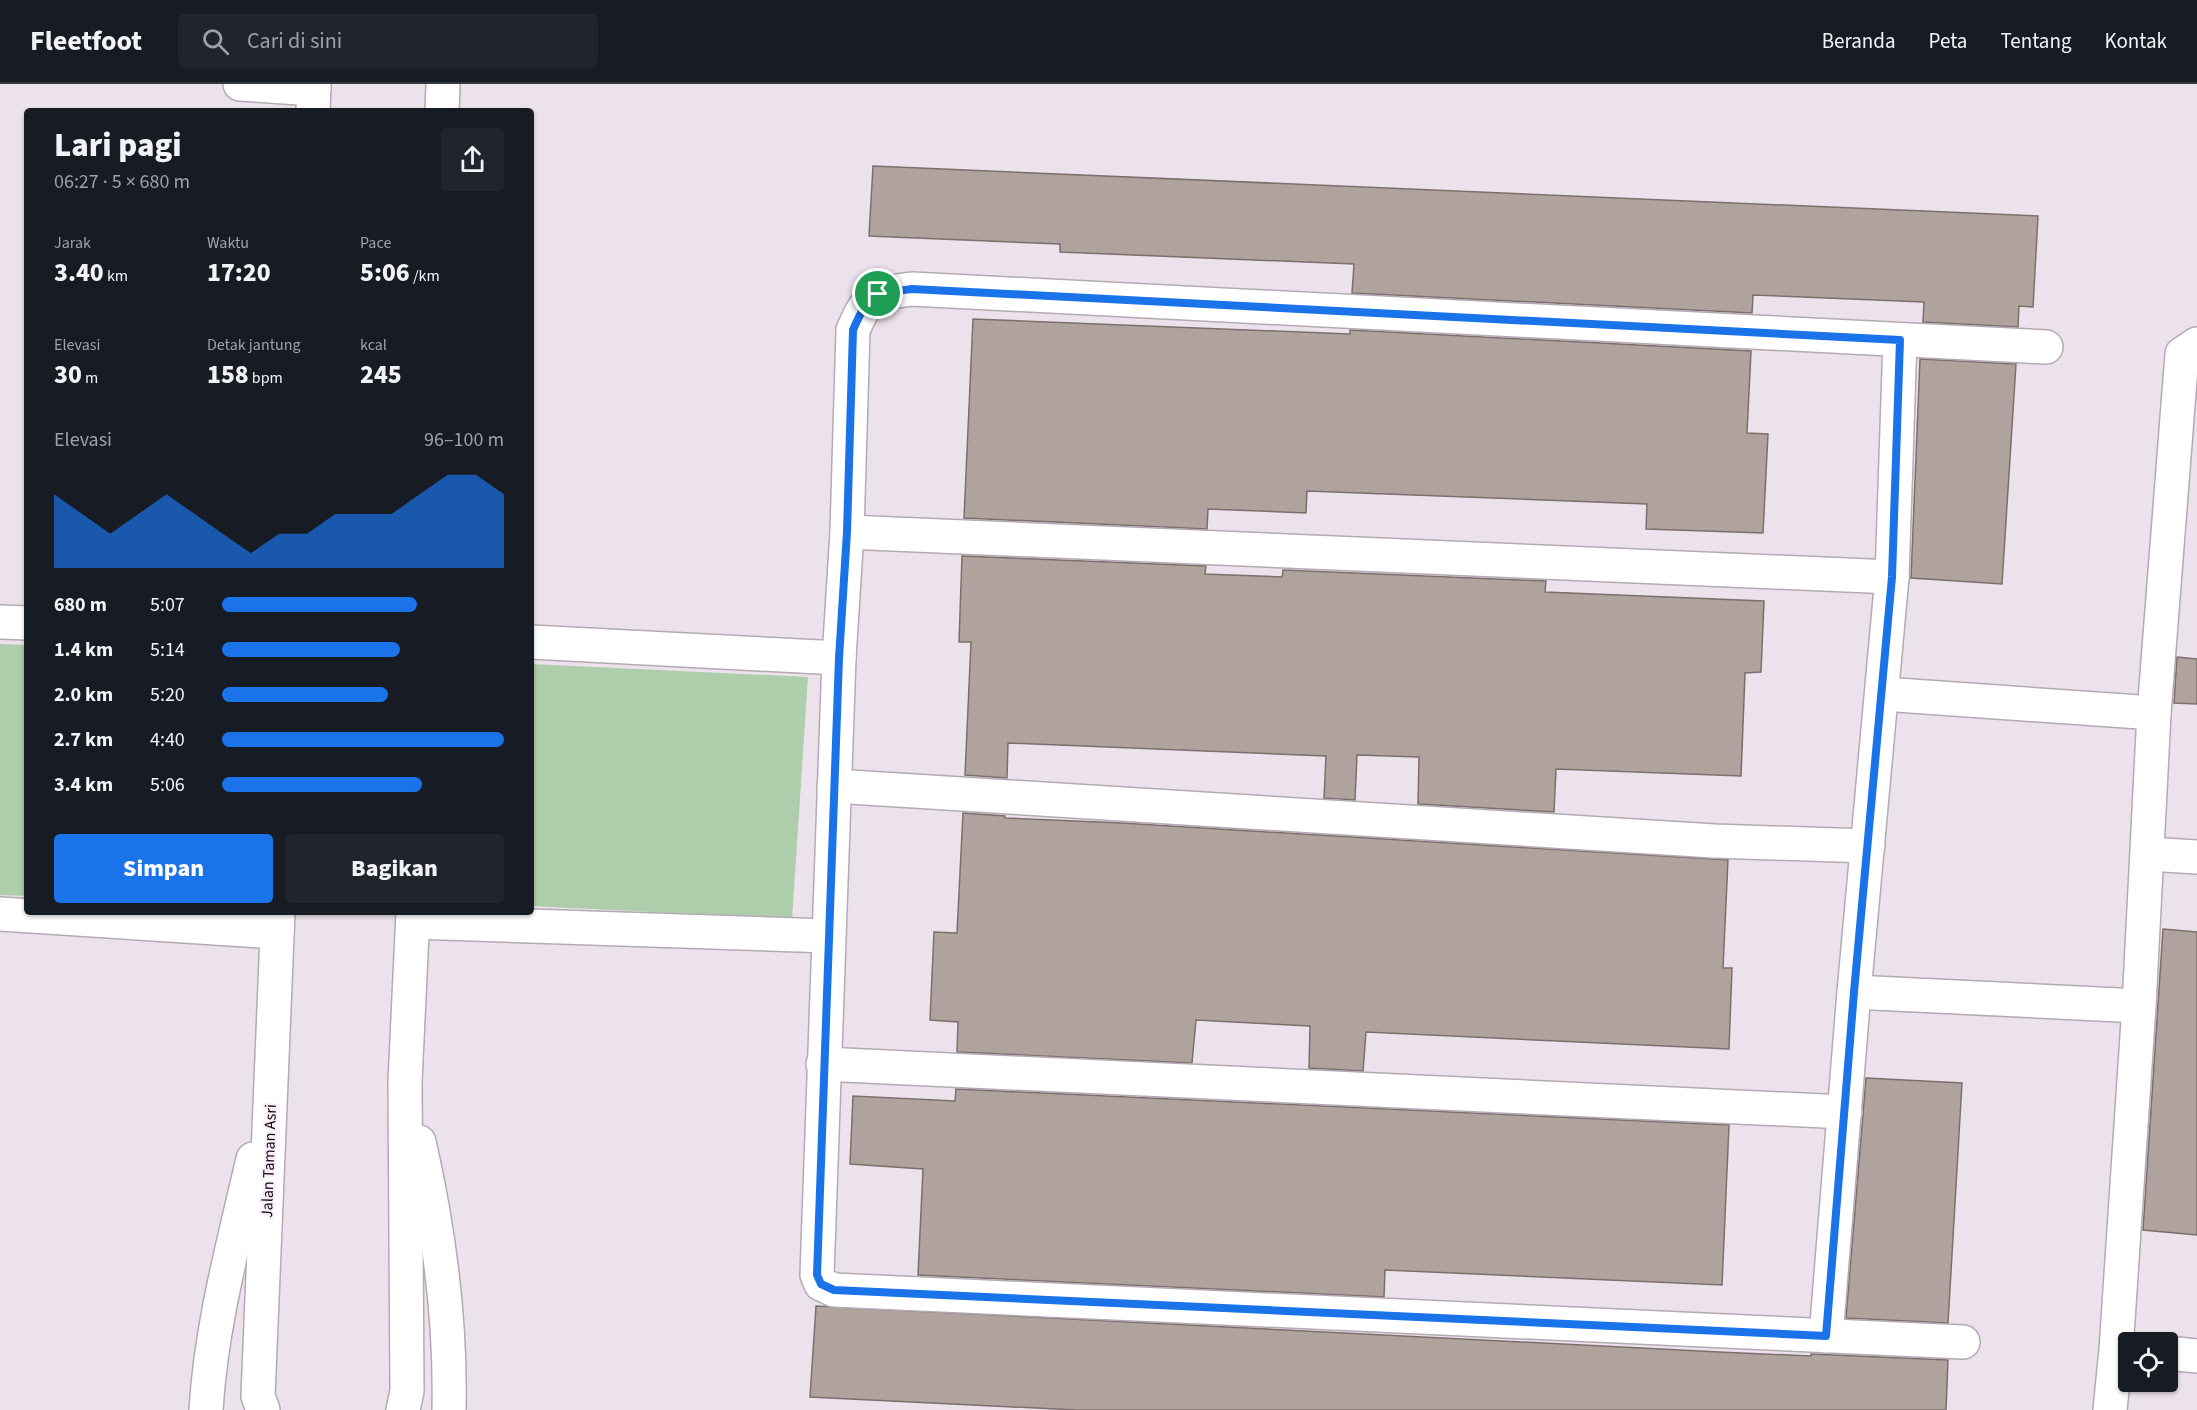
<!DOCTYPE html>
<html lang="id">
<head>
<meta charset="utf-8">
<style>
	:root { --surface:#171b24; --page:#20242c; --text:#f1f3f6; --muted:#9ea1a6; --line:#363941; --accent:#1a73e8 }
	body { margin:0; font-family:"Source Sans 3",sans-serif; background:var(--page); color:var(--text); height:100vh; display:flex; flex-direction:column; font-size:22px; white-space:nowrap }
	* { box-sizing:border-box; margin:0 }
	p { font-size:20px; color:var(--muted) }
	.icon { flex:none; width:33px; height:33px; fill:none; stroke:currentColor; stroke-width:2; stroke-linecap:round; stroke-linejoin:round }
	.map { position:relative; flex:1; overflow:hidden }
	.sheet { position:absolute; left:24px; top:24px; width:510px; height:807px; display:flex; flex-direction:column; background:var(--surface); border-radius:6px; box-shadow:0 2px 4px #0004 }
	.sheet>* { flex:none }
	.fabs { position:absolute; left:2118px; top:1248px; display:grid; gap:12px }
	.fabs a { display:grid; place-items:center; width:60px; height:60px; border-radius:6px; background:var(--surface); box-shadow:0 2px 4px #0004; font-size:30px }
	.pin { position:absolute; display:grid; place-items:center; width:51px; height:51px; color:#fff; margin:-26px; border:3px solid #fff; border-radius:50%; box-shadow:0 2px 6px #0007 }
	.round { display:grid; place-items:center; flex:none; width:63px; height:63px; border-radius:6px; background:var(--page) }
	.overview { display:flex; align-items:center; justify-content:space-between; height:102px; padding:0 30px }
	h1 { font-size:33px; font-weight:800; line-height:45px }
	.metrics { display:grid; grid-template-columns:repeat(3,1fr); gap:9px; height:102px; padding:6px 30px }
	.metrics div { display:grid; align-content:center }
	.metrics b { font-size:26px; font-weight:800 }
	.metrics small { font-size:16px; font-weight:400 }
	.metrics p { font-size:16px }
	.chart { height:168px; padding:12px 30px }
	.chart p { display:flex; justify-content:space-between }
	.chart svg { width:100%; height:108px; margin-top:6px; fill:var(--accent); opacity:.7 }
	.cta { display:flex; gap:12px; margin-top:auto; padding:12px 30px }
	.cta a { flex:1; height:69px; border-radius:6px; background:var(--accent); color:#fff; font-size:24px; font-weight:800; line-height:69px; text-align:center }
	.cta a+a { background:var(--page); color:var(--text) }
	ul { padding:0 30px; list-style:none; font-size:20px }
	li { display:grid; grid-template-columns:96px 72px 1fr; align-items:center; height:45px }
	li i { height:15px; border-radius:8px; background:var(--accent) }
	header { display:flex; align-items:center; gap:36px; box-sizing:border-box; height:84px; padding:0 30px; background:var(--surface); border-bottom:2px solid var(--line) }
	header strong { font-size:28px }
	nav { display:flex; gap:33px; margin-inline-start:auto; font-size:21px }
	.search { width:420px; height:54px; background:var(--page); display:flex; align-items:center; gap:15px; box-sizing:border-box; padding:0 21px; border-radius:6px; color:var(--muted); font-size:22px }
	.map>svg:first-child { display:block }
</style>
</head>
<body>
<header>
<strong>Fleetfoot</strong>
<div class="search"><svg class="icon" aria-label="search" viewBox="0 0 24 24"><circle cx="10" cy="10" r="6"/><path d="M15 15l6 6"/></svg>Cari di sini</div>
<nav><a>Beranda</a><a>Peta</a><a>Tentang</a><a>Kontak</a></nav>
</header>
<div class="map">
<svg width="2197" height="1326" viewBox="0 0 2197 1326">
	<rect width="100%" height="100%" fill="#ece2ec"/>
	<g fill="#aecdaa">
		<path d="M0,560L27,561V812L0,811Z"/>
		<path d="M531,580L808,593L792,835L531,822Z"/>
	</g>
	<g fill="#b0a39e" stroke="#7c6f6b" stroke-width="1.5">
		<path d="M873,82L2038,132L2033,223L2019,222L2018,243L1923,238L1924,218L1753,211L1752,229L1352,209L1354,180L1060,168V160L869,152Z"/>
		<path d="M973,235L1350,250V246L1751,267L1747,349L1768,350L1763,449L1646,445L1647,420L1307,407L1306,429L1208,425L1207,445L964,434Z"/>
		<path d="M1920,275L2016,280L2002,500L1911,494Z"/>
		<path d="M962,472L1206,482L1205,490L1282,493L1283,486L1546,497L1545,508L1764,517L1761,588L1745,589L1741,692L1556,685L1554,728L1418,720L1419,673L1357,671L1355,716L1324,714L1326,672L1008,659L1007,694L965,691L971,558H959Z"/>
		<path d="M2177,573L2197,575V620L2174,619Z"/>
		<path d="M963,729L1005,732V734L1122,739L1728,776L1723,884H1732L1729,965L1366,948L1363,987L1309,984L1310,942L1196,936L1192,979L957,968L958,938L930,936L934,848L957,849Z"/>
		<path d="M2163,845L2197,848V1151L2143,1146Z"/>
		<path d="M1866,994L1962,999L1948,1239L1846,1234Z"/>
		<path d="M956,1005L1729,1041L1722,1201L1385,1186L1384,1213L918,1191L923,1085L850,1080L853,1012L955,1017Z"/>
		<path d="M816,1222L1719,1268L1811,1272V1270L1948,1276L1946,1326H1077L810,1313Z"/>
	</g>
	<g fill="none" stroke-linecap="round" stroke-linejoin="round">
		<defs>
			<g id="street">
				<path d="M240,0L314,5"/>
				<path d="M847,448L1892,493"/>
				<path d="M0,538L27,539"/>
				<path d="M531,558L839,574"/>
				<path d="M1883,610L2154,629"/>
				<path d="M834,702L1714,757L1868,762"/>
				<path d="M2148,770L2197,773"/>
				<path d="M0,830L277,848"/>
				<path d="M413,838L828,852"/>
				<path d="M1854,908L2139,922"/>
				<path d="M823,980L1845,1028"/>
				<path d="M1826,1252L1854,908L1892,493L1900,256"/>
				<path d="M1963,1258L834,1206L821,1200L817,1191L839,574L847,448L853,246C869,209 874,210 912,205L2046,263"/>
				<path d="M2168,1269L2197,1272"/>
				<path d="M2110,1326L2116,1266L2139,922L2154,629L2182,270L2197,260"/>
			</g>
			<g id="secondary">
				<path d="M313,27L314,0"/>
				<path d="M442,27L443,0"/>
				<path d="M419,1058C439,1146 451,1235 449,1326"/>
				<path d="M206,1326C211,1241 234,1158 253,1075"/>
				<path d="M263,1326L258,1312L278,828"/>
				<path d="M403,1326L407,1307L405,998L413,828"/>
			</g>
		</defs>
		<use href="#street" stroke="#b4aab4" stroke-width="36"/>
		<use href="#secondary" stroke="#b4aab4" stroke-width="36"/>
		<use href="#street" stroke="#fff" stroke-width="33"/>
		<use href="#secondary" stroke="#fff" stroke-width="33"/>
	</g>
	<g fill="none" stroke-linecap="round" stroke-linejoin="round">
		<defs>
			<path id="route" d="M912,205L1900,256L1892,493L1854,908L1826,1252L834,1206L821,1200L817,1191L839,574L847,448L853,246C869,209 874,210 912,205Z"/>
		</defs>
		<use href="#route" stroke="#fff" stroke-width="12"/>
		<use href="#route" stroke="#1a73e8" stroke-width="8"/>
	</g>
	<g text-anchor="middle" stroke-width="4.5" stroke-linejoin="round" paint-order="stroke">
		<g font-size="16" fill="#100c10" stroke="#f9eff9">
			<text transform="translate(268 1077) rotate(-88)" y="6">Jalan Taman Asri</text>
		</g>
	</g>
</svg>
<div class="fabs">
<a><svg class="icon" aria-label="locate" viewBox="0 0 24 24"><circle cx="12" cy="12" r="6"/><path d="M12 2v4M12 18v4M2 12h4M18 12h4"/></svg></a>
</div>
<div class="pin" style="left:878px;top:210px;background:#1e9e55"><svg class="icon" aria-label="arrive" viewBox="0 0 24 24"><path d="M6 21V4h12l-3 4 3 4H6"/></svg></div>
<section class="sheet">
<div class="overview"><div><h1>Lari pagi</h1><p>06:27 · 5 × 680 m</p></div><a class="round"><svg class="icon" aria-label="share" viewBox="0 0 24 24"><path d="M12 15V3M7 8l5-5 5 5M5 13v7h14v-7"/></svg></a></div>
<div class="metrics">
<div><p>Jarak</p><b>3.40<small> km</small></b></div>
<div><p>Waktu</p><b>17:20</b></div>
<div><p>Pace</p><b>5:06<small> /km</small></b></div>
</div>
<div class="metrics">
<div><p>Elevasi</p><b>30<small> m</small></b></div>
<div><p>Detak jantung</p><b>158<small> bpm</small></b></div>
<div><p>kcal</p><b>245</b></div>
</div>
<div class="chart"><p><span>Elevasi</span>96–100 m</p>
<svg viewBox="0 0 160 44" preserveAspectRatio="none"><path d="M0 44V14L10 22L20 30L30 22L40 14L50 22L60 30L70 38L80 30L90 30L100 22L110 22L120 22L130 14L140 6L150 6L160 14V44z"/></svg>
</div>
<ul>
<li><b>680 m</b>5:07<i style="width:69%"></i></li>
<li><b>1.4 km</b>5:14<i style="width:63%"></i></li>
<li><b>2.0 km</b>5:20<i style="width:59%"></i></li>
<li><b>2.7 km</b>4:40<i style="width:100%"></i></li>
<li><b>3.4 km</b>5:06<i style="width:71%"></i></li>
</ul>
<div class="cta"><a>Simpan</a><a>Bagikan</a></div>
</section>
</div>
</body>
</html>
